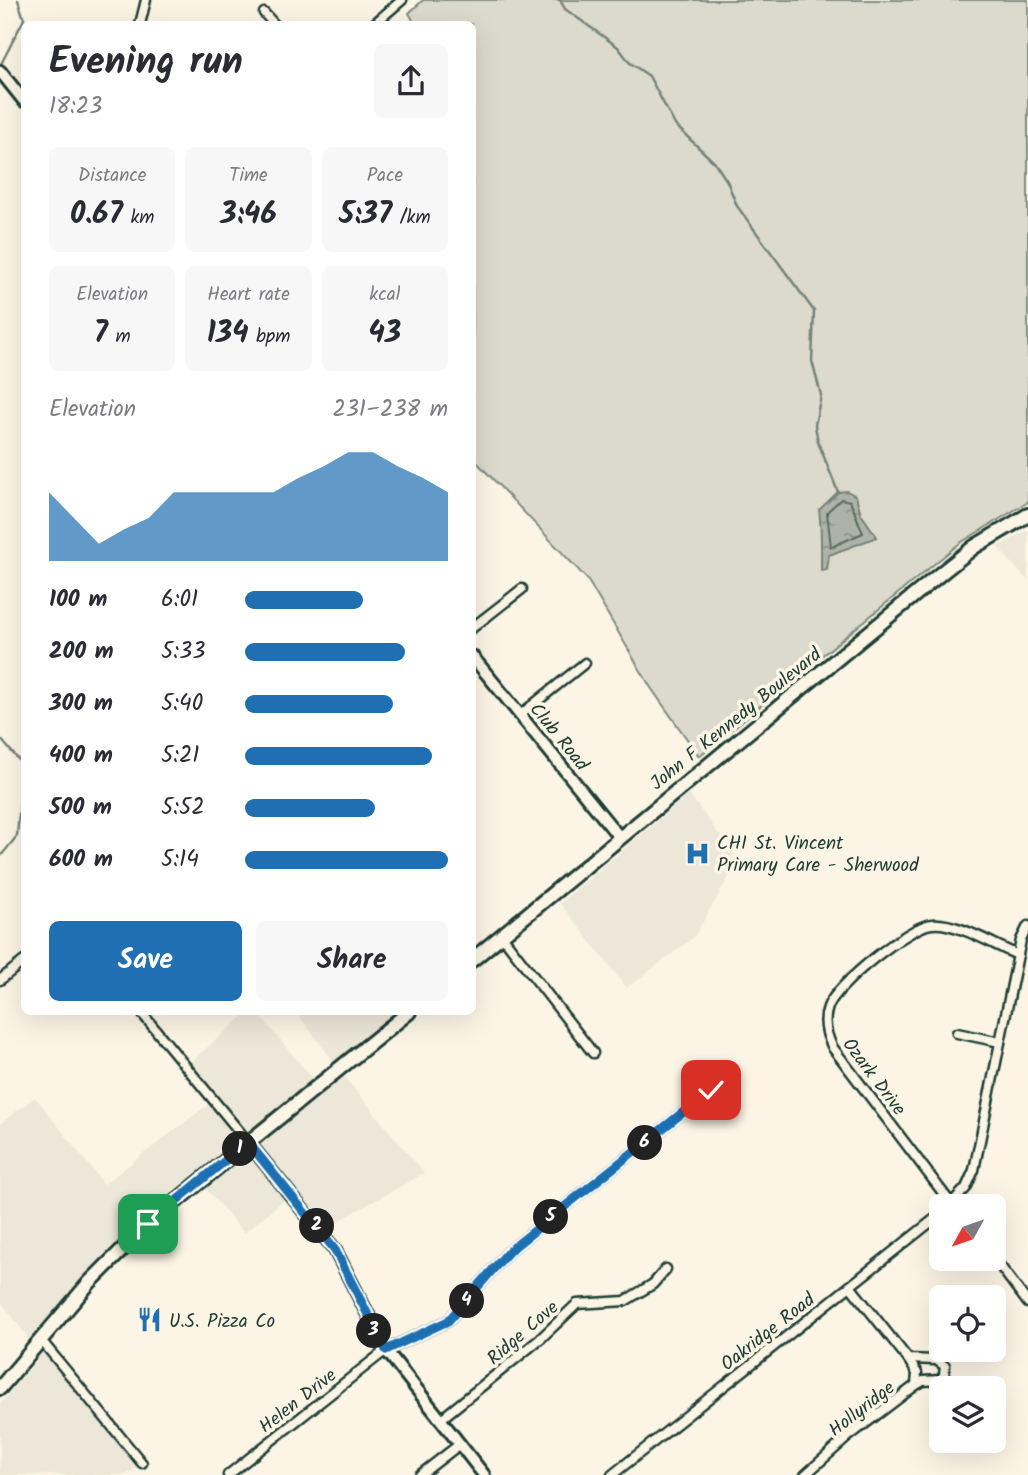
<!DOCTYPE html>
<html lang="en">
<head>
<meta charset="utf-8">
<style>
	:root { --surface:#fff; --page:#f7f7f7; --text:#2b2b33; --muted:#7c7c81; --accent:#1f6fb2 }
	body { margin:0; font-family:Kalam,sans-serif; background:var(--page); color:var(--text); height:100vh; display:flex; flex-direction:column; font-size:26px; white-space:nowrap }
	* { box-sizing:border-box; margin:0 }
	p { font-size:23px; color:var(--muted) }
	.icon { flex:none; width:38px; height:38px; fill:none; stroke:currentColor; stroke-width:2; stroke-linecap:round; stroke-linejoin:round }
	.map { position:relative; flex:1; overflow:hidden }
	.panel { position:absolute; left:21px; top:21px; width:455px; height:994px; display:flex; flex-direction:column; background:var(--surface); border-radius:10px; box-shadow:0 7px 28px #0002 }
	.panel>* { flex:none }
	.needle { width:46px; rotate:230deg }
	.fabs { position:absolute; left:929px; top:1194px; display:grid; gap:14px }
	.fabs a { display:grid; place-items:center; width:77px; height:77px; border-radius:10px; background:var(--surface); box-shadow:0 7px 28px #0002; font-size:35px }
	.pin { position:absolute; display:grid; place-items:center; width:60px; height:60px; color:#fff; margin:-30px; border-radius:14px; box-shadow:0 4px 10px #0006 }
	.km { position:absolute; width:35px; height:35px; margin:-18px; border-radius:50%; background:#222; color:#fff; font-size:19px; line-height:35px; text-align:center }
	.round { display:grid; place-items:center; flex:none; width:74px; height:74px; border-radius:10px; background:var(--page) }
	.overview { display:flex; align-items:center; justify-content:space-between; height:119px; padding:0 28px }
	h1 { font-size:38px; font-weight:600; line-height:52px }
	.stats { display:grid; grid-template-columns:repeat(3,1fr); gap:10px; height:119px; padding:7px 28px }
	.stats div { display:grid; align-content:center; border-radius:10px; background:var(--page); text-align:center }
	.stats b { font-size:30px; font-weight:600 }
	.stats small { font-size:19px; font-weight:400 }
	.stats p { font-size:19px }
	.chart { height:196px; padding:14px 28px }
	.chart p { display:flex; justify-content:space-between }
	.chart svg { width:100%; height:126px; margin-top:7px; fill:var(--accent); opacity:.7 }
	.primary-button { display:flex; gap:14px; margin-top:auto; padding:14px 28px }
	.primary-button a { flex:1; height:80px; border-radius:10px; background:var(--accent); color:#fff; font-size:28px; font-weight:600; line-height:80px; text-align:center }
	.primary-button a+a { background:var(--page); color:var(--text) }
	ul { padding:0 28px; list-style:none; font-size:23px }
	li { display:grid; grid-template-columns:112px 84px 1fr; align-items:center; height:52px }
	li i { height:18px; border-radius:9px; background:var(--accent) }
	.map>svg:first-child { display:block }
</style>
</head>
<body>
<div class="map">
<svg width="1028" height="1475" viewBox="0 0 1028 1475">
	<defs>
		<pattern id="water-ripples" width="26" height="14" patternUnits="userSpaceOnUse" patternTransform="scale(1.75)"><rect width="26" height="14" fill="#aeb3a7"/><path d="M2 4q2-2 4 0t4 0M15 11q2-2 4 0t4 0" fill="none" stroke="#8d9389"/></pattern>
	</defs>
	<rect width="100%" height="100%" fill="#fcf5e5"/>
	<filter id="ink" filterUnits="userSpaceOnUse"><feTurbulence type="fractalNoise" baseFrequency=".0143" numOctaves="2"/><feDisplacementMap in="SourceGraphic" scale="14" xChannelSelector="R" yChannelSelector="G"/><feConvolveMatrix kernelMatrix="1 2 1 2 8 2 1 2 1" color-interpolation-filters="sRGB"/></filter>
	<g filter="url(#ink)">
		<g fill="#ece7d8">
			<path d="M1028,530V581L997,547Z"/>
			<path d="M689,794L733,853L731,873L694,937L627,988L560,903Z"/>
			<path d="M248,1012H257L318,1085L338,1069L424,1173L321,1231L291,1194L244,1233L200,1182L148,1224L35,1347L0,1300V1124L35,1097L104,1184L214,1100L186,1066Z"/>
			<path d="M296,1012H396L334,1062Z"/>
			<path d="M44,1351L137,1467L126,1475H0V1404Z"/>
		</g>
		<path fill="#dcdacc" stroke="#7e8c80" stroke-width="2" d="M423,0H1028V502L960,543L699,756L651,688L587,579L473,458L472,24H415L409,13Z"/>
		<path fill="url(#water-ripples)" stroke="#758479" stroke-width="2" d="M847,491L856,496L861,514L877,537L829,555L827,570L821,571C821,549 822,531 819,510L838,492Z"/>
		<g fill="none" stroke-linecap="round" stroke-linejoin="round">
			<path stroke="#586c62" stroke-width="2" d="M841,499L850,501L863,533L831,547L827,512Z"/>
			<g stroke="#758479" stroke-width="2.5">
				<path d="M560,0L565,9L618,47L630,63L649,76L675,125L715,163L727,181L737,206L814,311L812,361L821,395L815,425L818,442L838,492"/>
				<path d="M0,66L24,19L18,0"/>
				<path d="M0,738L22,764V779L17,836L0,857"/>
			</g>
			<defs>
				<g id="minor">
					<path d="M264,13L274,24"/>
					<path d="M140,24L146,0"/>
					<path d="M374,24L402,0"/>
					<path d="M472,628L522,589"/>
					<path d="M520,715L585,663"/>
					<path d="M502,936L593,1053"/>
					<path d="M0,980L24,961"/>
					<path d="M141,1012L248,1142"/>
					<path d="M957,1033L1000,1042"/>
					<path d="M949,1206L966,1188L974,1170L1021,940L1028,926"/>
					<path d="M953,1206L833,1048C826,1035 823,1021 828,1007C836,985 909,926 932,924C955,921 996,946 1018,955"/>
					<path d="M994,1258L1028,1303"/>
					<path d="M850,1286L908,1359L936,1360L945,1366L944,1375L940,1380L923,1381L916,1385"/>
					<path d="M41,1340L142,1463"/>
					<path d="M441,1419L540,1339L577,1304L625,1301L653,1284L666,1269"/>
					<path d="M228,1475L386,1350L448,1321L509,1251L711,1090"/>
					<path d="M420,1475L460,1444"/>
					<path d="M612,1475L942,1213"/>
					<path d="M805,1475L849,1436L916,1385L917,1373L908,1359"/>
				</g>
				<g id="tertiary">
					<path d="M0,71L24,101"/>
					<path d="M472,656L620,838"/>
					<path d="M248,1142L335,1250L386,1350L484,1475"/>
				</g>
				<g id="primary">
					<path d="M472,960L945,570L974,547L1028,515"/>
					<path d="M0,1388L89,1283L148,1224L409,1012"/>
				</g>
			</defs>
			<use href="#minor" stroke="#1f3d34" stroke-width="13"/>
			<use href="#tertiary" stroke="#1f3d34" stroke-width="16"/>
			<use href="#primary" stroke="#1f3d34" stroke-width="18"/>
			<use href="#minor" stroke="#fcf5e5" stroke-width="8"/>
			<use href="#tertiary" stroke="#fcf5e5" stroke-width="10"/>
			<use href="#primary" stroke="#fcf5e5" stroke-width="12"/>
		</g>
	</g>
	<g fill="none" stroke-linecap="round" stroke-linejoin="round" filter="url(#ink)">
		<defs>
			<path id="route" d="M148,1224L248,1142L335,1250L386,1350L448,1321L509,1251L711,1090"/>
		</defs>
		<use href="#route" stroke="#fff" stroke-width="14"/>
		<use href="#route" stroke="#1f6fb2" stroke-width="9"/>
	</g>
	<defs>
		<symbol id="hospital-bare" viewBox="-9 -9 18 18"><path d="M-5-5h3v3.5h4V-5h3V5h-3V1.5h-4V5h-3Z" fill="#1f6fb2" stroke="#fcf5e5" stroke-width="2.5" paint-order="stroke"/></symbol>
		<symbol id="restaurant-bare" viewBox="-9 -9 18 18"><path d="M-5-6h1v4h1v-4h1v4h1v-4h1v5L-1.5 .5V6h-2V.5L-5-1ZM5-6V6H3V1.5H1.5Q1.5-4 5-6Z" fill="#1f6fb2" stroke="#fcf5e5" stroke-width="2.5" paint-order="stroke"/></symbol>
	</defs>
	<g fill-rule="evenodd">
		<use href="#hospital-bare" x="680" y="836" width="35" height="35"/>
		<use href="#restaurant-bare" x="132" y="1302" width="35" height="35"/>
	</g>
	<g text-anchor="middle" stroke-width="7" stroke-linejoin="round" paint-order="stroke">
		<g font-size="19" fill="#1f3d34" stroke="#fcf5e5">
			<text transform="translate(735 718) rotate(-39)" y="7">John F Kennedy Boulevard</text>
			<text transform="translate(560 736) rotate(51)" y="7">Club Road</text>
			<text transform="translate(875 1076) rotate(53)" y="7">Ozark Drive</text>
			<text transform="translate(767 1331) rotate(-38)" y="7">Oakridge Road</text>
			<text transform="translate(522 1332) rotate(-41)" y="7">Ridge Cove</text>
			<text transform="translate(297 1400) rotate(-38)" y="7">Helen Drive</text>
			<text transform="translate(861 1408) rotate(-38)" y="7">Hollyridge</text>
		</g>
		<g font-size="19" fill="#1f3d34" stroke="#fcf5e5" text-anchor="start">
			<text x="717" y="849">CHI St. Vincent<tspan x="717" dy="22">Primary Care - Sherwood</tspan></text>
			<text x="169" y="1327">U.S. Pizza Co</text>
		</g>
	</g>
</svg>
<div class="fabs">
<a><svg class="needle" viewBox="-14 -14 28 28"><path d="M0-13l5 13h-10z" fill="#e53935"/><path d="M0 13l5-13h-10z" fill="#7c7c81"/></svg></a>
<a><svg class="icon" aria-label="locate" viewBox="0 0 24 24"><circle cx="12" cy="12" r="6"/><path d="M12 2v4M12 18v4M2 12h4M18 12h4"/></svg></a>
<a><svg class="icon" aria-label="layers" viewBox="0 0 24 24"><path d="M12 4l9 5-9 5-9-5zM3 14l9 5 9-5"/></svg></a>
</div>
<div class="pin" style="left:148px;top:1224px;background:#1e9e55"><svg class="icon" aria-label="arrive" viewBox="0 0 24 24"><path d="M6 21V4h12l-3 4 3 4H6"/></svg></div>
<div class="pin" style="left:711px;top:1090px;background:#d93025"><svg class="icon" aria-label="check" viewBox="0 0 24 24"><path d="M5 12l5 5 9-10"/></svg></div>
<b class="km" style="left:240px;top:1149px">1</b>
<b class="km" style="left:317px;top:1226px">2</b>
<b class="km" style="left:374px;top:1331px">3</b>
<b class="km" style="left:467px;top:1301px">4</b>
<b class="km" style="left:551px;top:1217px">5</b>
<b class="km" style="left:645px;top:1143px">6</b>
<section class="panel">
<div class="overview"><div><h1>Evening run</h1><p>18:23</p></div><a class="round"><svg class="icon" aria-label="share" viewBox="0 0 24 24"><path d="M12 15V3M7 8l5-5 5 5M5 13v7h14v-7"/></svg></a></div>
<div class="stats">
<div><p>Distance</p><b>0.67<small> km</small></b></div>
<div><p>Time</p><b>3:46</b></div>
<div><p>Pace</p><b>5:37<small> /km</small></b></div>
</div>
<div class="stats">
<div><p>Elevation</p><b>7<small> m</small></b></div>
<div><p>Heart rate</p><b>134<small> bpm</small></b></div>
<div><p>kcal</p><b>43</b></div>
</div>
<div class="chart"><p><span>Elevation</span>231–238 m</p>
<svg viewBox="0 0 160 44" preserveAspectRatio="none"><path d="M0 44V20L10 29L20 38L30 33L40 29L50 20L60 20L70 20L80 20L90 20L100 15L110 11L120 6L130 6L140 11L150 15L160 20V44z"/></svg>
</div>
<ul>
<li><b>100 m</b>6:01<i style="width:58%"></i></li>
<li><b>200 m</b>5:33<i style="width:79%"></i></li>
<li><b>300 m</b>5:40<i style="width:73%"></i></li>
<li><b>400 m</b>5:21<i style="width:92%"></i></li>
<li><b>500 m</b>5:52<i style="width:64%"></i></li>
<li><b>600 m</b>5:14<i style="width:100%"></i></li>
</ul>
<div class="primary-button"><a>Save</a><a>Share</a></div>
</section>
</div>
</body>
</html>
